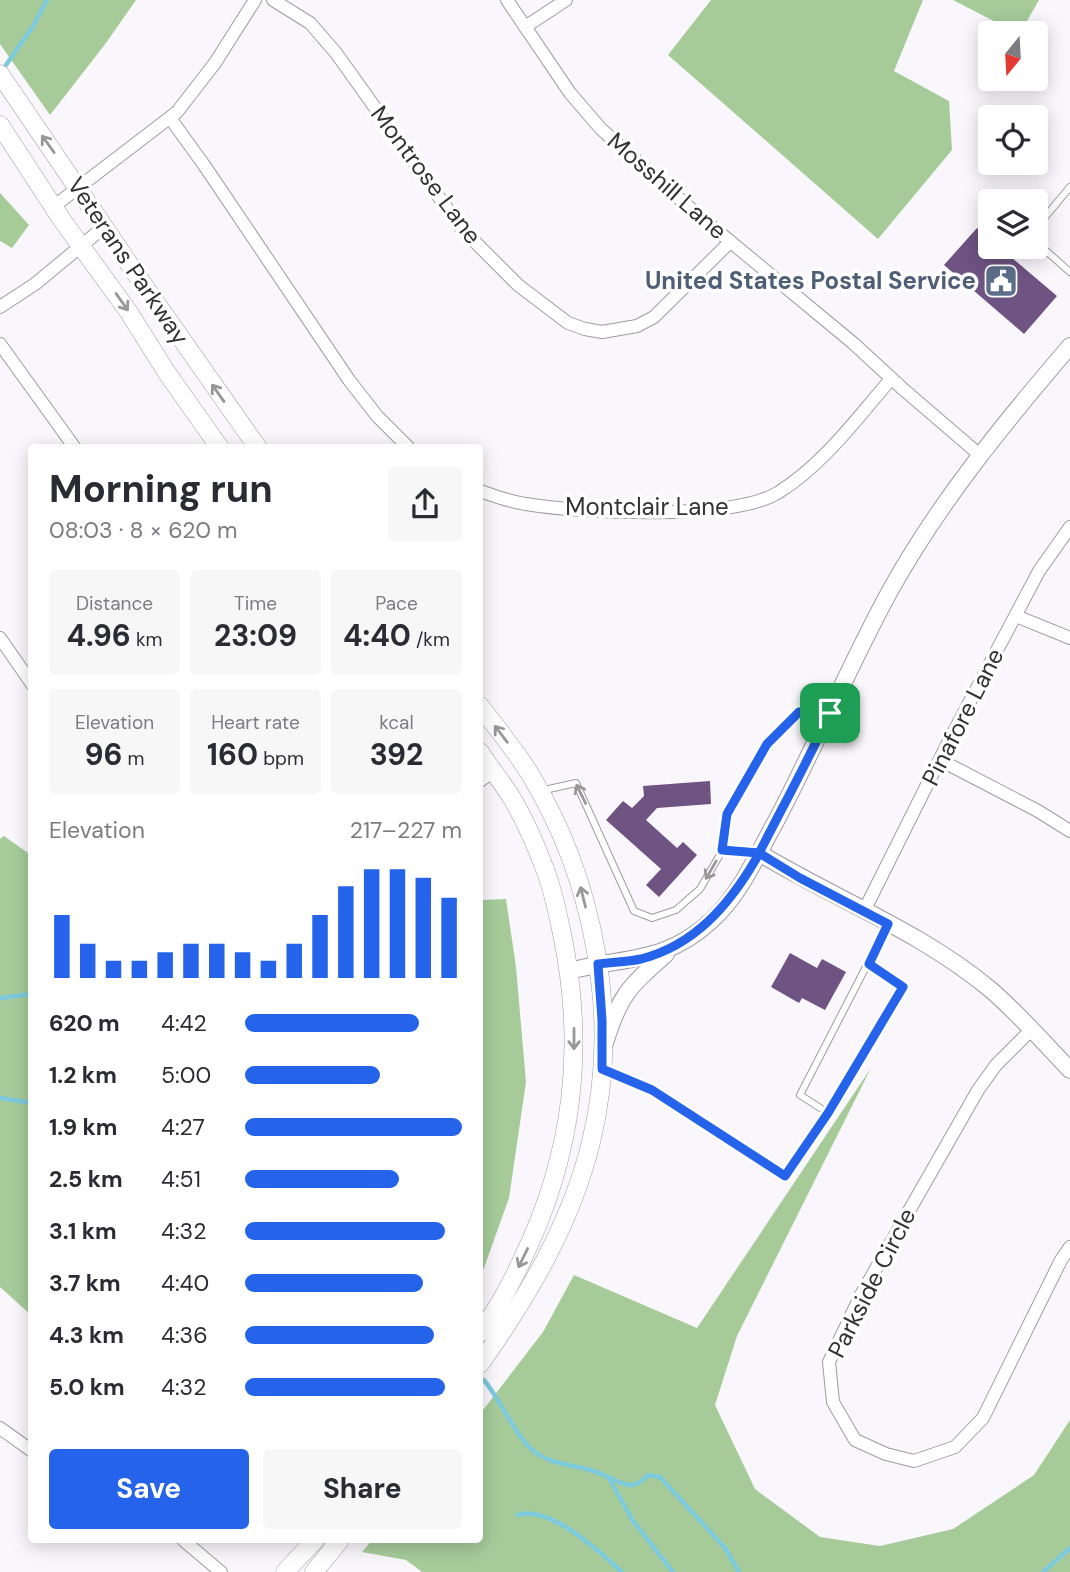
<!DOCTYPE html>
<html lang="en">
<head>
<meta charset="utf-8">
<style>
	:root { --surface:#fff; --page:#f7f7f7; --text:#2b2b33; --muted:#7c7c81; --accent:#2563eb }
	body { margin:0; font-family:"DM Sans",sans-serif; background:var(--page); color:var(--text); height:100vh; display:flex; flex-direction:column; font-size:26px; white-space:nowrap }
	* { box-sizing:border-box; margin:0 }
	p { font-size:23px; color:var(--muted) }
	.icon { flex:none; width:38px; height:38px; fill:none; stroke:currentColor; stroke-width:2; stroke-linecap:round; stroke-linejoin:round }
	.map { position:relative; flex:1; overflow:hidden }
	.details { position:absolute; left:28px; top:444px; width:455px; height:1099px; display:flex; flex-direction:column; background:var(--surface); border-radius:7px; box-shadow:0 4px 18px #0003 }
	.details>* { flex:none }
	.needle { width:46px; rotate:198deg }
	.controls { position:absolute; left:978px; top:21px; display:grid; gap:14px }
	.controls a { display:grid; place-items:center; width:70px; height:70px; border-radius:7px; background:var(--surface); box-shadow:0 4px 18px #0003; font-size:35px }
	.pin { position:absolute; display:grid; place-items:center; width:60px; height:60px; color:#fff; margin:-30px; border-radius:14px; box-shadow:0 4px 10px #0006 }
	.round { display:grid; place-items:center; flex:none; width:74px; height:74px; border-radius:7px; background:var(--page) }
	.headline { display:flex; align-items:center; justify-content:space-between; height:119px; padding:0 21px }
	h1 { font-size:38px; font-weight:700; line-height:52px }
	.stats { display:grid; grid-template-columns:repeat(3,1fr); gap:10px; height:119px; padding:7px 21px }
	.stats div { display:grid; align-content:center; border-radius:7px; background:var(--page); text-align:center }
	.stats b { font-size:30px; font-weight:700 }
	.stats small { font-size:19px; font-weight:400 }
	.stats p { font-size:19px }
	.chart { height:196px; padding:14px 21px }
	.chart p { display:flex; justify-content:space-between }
	.chart svg { width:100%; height:126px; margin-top:7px; stroke:var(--accent); stroke-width:6 }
	.action { display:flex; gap:14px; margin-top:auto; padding:14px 21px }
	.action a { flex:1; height:80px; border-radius:7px; background:var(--accent); color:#fff; font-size:28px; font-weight:700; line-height:80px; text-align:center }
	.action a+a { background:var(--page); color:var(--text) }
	ul { padding:0 21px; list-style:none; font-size:23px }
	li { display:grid; grid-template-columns:112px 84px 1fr; align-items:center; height:52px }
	li i { height:18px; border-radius:9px; background:var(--accent) }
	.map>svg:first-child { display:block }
</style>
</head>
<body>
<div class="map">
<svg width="1070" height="1572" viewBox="0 0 1070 1572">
	<rect width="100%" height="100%" fill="#faf7fc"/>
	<g fill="#a6cb99">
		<path d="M0,0H136L106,43L50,115L0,44Z"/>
		<path d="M711,0H923L894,71L949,101L952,150L878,239L668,55Z"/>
		<path d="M953,0H1039L1020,33H1017Z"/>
		<path d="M0,193L29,225L12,248L0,241Z"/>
		<path d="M4,836L31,855V1315L0,1287V839Z"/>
		<path d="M506,899L516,967L526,1082L509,1198L480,1279V900Z"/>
		<path d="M871,1068L737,1336L715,1405L755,1489L820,1537L880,1546L953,1529L1034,1475L1070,1420V1572H422L406,1560L362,1552L372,1540H480V1414L543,1332L574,1275L697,1328Z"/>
	</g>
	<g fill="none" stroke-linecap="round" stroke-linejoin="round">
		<g stroke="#7dcadd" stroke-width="4.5">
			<path d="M6,65L33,26L47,0"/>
			<path d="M0,998L32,994"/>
			<path d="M0,1098L32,1103"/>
			<path d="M484,1380C501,1401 511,1428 529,1447C547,1465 572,1464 594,1471C606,1475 617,1483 629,1485C637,1486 642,1480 648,1475L660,1477L725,1548L739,1572"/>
			<path d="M609,1478L633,1521L673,1572"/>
			<path d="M518,1515C550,1505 600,1552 622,1572"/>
			<path d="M1043,1572L1070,1548"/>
		</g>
	</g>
	<g fill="#6e5383">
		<path d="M977,228L990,239V247H999L1057,296L1024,334L944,265Z"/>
		<path d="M710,781L711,804L657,808L646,820L677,848L683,842L697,855L659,897L646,885L661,869L606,820L623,801L632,808L644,796L643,786Z"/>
		<path d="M790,953L817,968L822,959L846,972L825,1010L802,998L799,1003L771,987Z"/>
	</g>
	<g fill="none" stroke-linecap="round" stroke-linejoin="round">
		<defs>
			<g id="service">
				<path d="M1036,228L1070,187"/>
				<path d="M1036,242L1070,272"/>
				<path d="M540,791L576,783L634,911L652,918L676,910L700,889L722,851L727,814L767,744L798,712L828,713"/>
				<path d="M722,851L757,853"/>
				<path d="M604,1070L652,1090L785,1176L828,1113L800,1095L888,924"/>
				<path d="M828,1113L903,987L869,964"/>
			</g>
			<g id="minor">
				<path d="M273,0L310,23L336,53L461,228L518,285L568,323L585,329L602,332L637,326L654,317L730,242"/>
				<path d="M507,0L570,93L601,129L691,209L853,343L903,389L981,456"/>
				<path d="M525,27L566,0"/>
				<path d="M170,118L204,165L349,380L377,416L409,448"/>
				<path d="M53,207L177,112L215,63L255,0"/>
				<path d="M0,307L35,284L104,227"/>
				<path d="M0,344L75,448"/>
				<path d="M480,491C495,496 510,502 526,504C579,513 735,521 779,492C824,464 857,418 891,379"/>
				<path d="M1016,616L1070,638"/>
				<path d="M0,638L32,684"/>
				<path d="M940,760L1038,811L1070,831"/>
				<path d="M480,781L492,772"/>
				<path d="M864,911L950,739L1039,571L1070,527"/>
				<path d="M1031,1030L996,1065L978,1090L861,1295L829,1362L833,1402L855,1440L886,1454L914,1461L955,1447L983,1418L1061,1260L1070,1247"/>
				<path d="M0,1428L32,1451"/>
				<path d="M183,1540L221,1572"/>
			</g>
			<g id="tertiary">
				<path d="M759,853C835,899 922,932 991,990C1019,1014 1044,1043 1070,1070"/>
				<path d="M569,971C626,956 665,964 712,920C741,893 756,857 775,823C816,746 849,665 891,589C940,501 1005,422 1070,346"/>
				<path d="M605,1043C620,994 629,987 666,954"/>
			</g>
			<g id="secondary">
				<path d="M0,74L138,277L258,448"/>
				<path d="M0,125L62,220L128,311L167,373L220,448"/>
				<path d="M480,706C497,728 515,750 530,774C595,881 621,1020 591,1142C571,1224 528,1296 480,1364"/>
				<path d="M480,752C490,768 503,783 513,800C526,822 537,848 546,872C553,891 557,910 561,929C586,1045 574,1153 522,1260C510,1286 497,1310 480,1333"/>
				<path d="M285,1572L315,1540"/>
				<path d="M314,1572L340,1540"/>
			</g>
		</defs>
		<use href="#service" stroke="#9f9ca1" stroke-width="8"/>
		<use href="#minor" stroke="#9f9ca1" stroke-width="14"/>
		<use href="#tertiary" stroke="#9f9ca1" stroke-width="18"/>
		<use href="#secondary" stroke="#9f9ca1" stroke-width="19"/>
		<use href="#service" stroke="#fff" stroke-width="6"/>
		<use href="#minor" stroke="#fff" stroke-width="12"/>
		<use href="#tertiary" stroke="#fff" stroke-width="16"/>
		<use href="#secondary" stroke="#fff" stroke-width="18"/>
	</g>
	<defs><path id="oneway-shaft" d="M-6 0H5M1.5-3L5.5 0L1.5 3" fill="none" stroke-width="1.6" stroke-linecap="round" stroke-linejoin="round" transform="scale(1.75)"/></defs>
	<g stroke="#989899">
		<use href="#oneway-shaft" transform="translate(48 144) rotate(-126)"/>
		<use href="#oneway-shaft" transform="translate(122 302) rotate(55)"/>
		<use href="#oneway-shaft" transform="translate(218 393) rotate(-125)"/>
		<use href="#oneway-shaft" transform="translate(501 734) rotate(-127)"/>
		<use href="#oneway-shaft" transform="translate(581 794) rotate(-116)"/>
		<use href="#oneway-shaft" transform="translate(711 870) rotate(120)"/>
		<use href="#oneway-shaft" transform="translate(583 897) rotate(-104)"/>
		<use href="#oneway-shaft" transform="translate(574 1039) rotate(90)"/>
		<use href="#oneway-shaft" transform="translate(523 1258) rotate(116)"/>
	</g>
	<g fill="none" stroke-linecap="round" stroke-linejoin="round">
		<defs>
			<path id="route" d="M830,713C807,763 781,810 756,859C729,905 695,945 641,959C627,962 612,962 598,964L602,1020V1069L652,1090L785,1176L828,1113L903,987L869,964L888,924L800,878L759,853L722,850L727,814L767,744L799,712L830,713"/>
		</defs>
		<use href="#route" stroke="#fff" stroke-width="14"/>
		<use href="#route" stroke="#2563eb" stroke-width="9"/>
	</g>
	<defs>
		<symbol id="civic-square" viewBox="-11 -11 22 22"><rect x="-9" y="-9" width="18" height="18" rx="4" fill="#5c6f8a" stroke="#fff"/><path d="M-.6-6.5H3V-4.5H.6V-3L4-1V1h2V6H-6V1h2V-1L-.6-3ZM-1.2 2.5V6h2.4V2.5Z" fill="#fff"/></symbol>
	</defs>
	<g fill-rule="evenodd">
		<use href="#civic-square" x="982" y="262" width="38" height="38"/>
	</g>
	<g text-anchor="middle" stroke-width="7" stroke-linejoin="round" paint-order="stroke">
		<g font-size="24" fill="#323133" stroke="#fff">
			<text transform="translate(426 175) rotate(53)" y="8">Montrose Lane</text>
			<text transform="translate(667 186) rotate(41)" y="8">Mosshill Lane</text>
			<text transform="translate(128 261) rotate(56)" y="8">Veterans Parkway</text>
			<text x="647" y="515">Montclair Lane</text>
			<text transform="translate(963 717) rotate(-63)" y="8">Pinafore Lane</text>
			<text transform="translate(872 1283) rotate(-63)" y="8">Parkside Circle</text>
		</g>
		<g font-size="24" font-weight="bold" fill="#4e5e75" stroke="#fff" text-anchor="end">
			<text x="976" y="289">United States Postal Service</text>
		</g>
	</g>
</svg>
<div class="controls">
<a><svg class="needle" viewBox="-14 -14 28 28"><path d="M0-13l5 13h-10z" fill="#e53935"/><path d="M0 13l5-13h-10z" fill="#7c7c81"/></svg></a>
<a><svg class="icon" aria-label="locate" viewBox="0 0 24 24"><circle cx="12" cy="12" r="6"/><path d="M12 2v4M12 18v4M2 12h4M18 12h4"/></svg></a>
<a><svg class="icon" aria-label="layers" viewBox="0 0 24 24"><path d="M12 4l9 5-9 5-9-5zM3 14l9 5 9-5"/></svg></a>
</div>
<div class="pin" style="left:830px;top:713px;background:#1e9e55"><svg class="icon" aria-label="arrive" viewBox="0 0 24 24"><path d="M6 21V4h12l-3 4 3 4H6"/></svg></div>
<section class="details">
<div class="headline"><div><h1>Morning run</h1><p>08:03 · 8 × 620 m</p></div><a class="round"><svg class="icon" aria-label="share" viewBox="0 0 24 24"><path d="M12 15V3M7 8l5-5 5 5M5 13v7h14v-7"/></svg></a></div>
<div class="stats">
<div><p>Distance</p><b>4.96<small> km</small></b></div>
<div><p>Time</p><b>23:09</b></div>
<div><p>Pace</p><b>4:40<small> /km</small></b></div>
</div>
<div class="stats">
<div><p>Elevation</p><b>96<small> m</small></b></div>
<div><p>Heart rate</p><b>160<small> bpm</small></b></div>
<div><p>kcal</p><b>392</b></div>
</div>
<div class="chart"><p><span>Elevation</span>217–227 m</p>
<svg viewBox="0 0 160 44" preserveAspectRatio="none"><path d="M5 44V22M15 44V32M25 44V38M35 44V38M45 44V35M55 44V32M65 44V32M75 44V35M85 44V38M95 44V32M105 44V22M115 44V12M125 44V6M135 44V6M145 44V9M155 44V16"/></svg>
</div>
<ul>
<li><b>620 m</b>4:42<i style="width:80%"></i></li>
<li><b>1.2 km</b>5:00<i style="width:62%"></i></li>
<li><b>1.9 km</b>4:27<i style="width:100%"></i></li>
<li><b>2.5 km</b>4:51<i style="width:71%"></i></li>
<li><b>3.1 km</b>4:32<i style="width:92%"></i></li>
<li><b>3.7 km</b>4:40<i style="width:82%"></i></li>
<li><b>4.3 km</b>4:36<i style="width:87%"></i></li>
<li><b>5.0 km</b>4:32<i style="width:92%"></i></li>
</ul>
<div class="action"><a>Save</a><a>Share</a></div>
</section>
</div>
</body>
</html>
